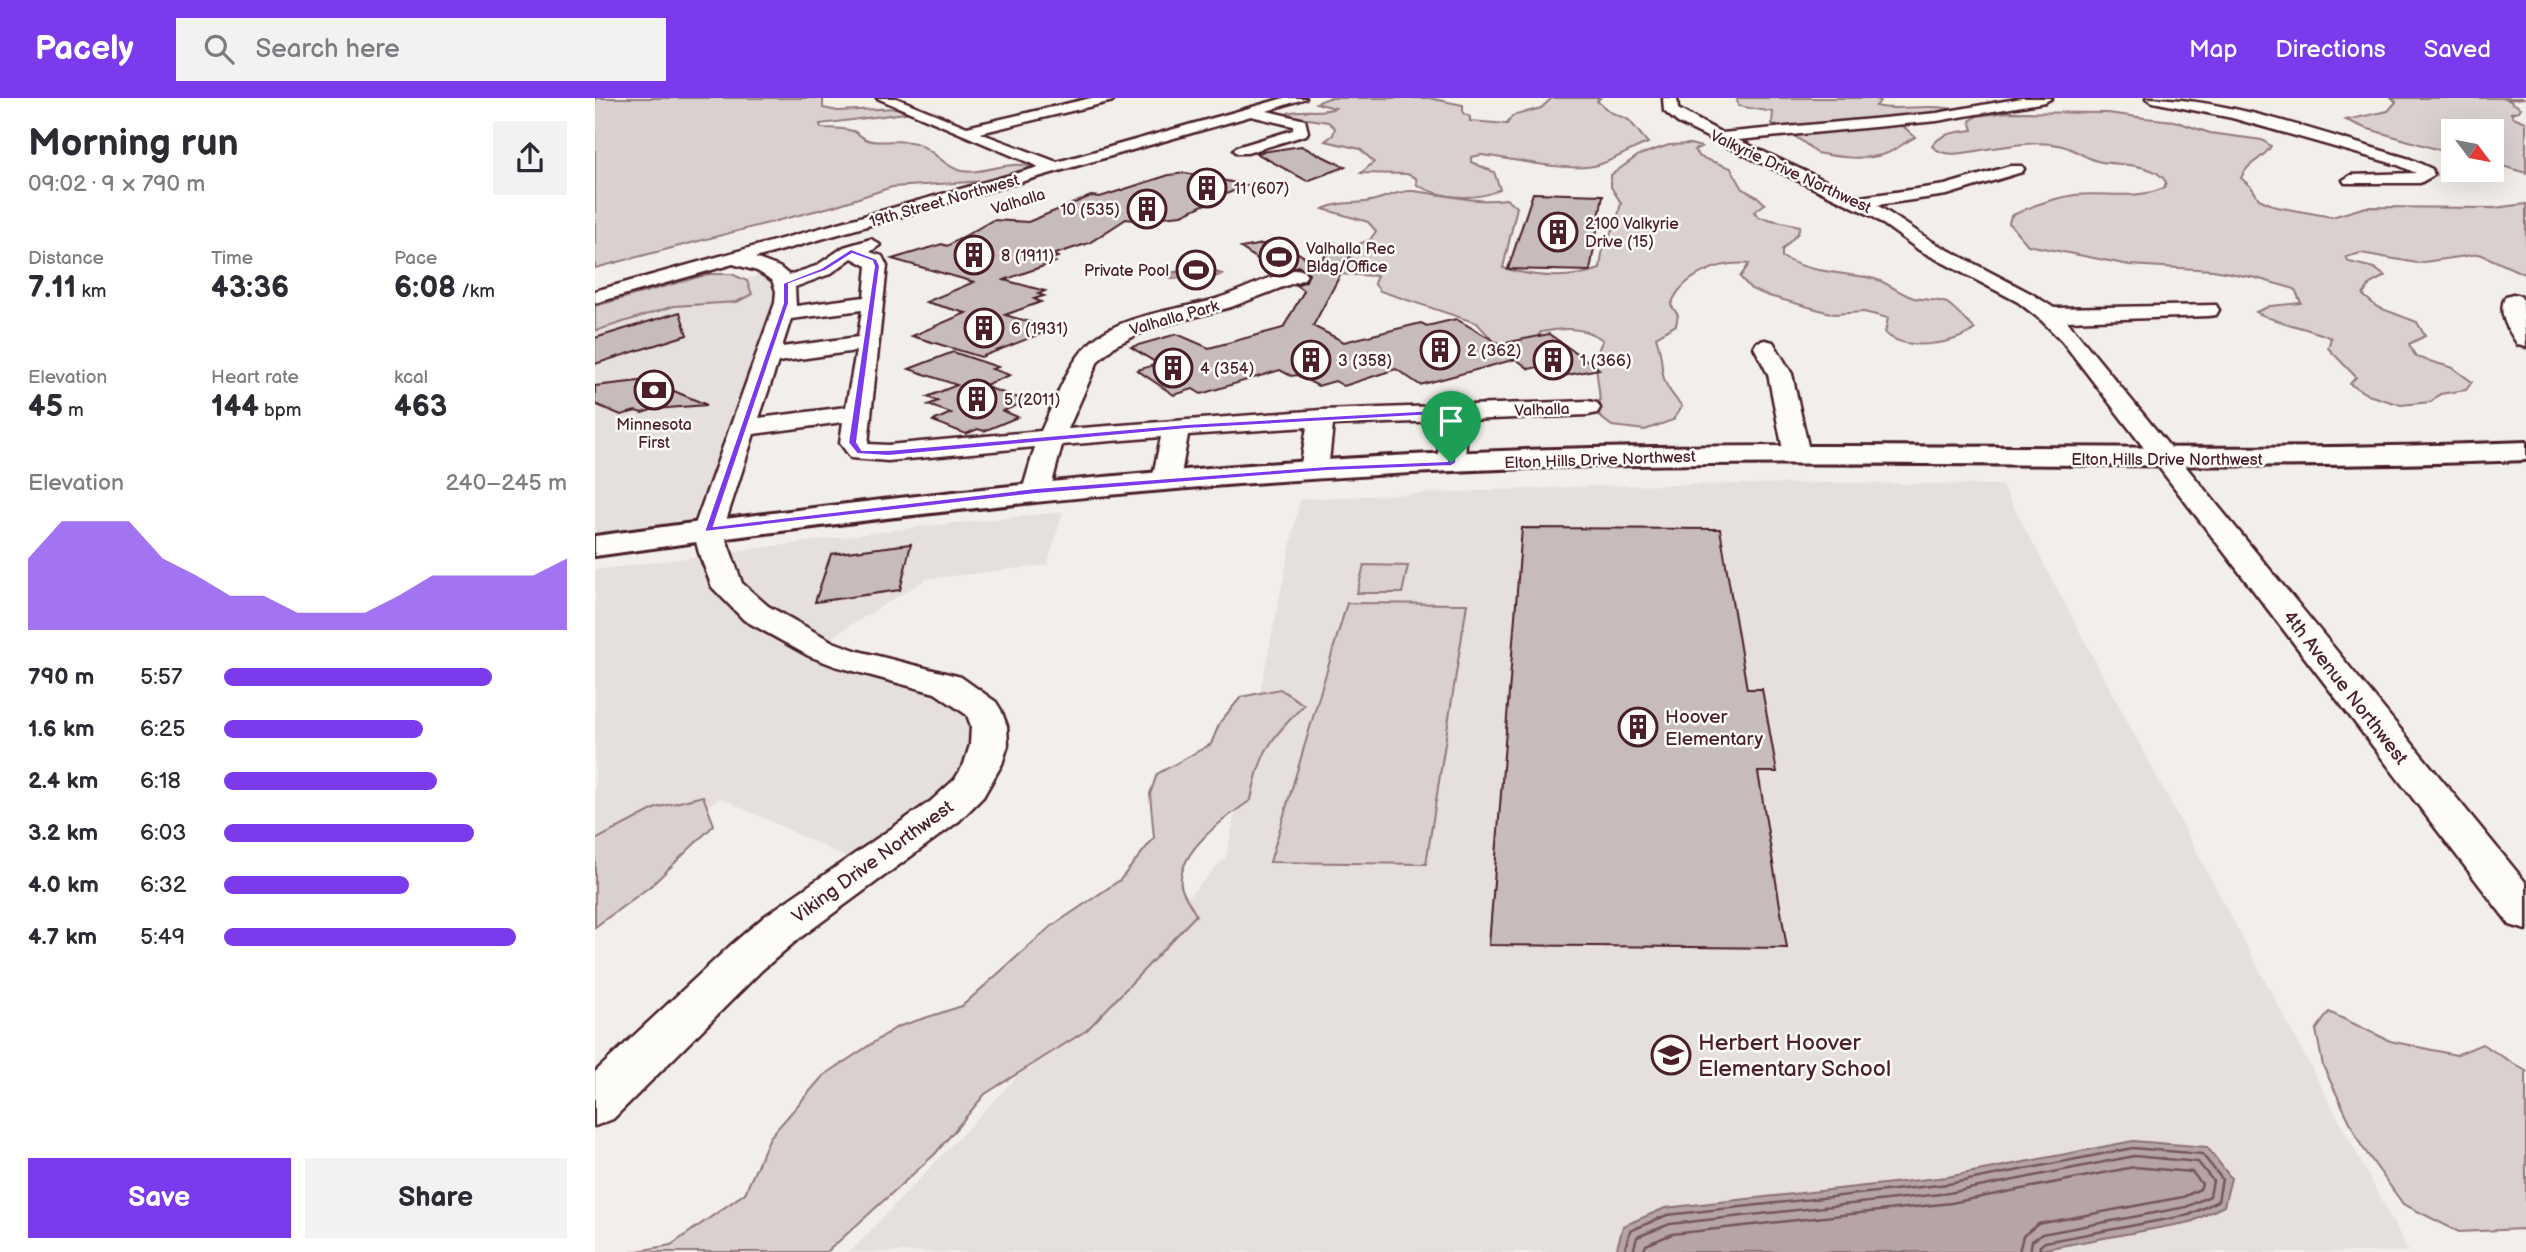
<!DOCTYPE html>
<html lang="en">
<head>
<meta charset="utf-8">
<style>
	:root { --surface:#fff; --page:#f2f2f3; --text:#2b2b33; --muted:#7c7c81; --accent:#7c3aed }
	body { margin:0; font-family:"Balsamiq Sans",sans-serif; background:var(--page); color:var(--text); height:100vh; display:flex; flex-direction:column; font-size:26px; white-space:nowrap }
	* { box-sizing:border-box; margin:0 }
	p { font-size:23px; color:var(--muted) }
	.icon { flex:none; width:38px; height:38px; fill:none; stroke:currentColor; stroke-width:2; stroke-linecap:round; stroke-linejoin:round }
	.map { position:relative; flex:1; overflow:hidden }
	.details { display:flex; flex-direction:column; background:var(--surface); width:595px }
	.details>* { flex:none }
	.needle { width:46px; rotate:122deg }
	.buttons { position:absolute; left:1846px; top:21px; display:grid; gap:14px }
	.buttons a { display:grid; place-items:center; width:63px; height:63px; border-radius:0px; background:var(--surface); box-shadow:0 7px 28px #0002; font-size:35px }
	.pin { position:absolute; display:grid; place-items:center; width:60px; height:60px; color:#fff; margin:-72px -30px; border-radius:50% 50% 50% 0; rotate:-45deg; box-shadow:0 0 7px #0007 }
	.pin .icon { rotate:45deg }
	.round { display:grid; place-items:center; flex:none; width:74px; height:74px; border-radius:0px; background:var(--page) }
	.summary { display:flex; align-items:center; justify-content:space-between; height:119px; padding:0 28px }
	h1 { font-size:38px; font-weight:800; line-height:52px }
	.stats { display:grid; grid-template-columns:repeat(3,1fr); gap:10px; height:119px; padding:7px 28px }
	.stats div { display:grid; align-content:center }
	.stats b { font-size:30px; font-weight:800 }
	.stats small { font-size:19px; font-weight:400 }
	.stats p { font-size:19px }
	.chart { height:196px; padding:14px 28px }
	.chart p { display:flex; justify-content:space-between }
	.chart svg { width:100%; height:126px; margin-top:7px; fill:var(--accent); opacity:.7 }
	.cta { display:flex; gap:14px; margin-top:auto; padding:14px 28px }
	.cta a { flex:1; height:80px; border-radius:0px; background:var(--accent); color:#fff; font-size:28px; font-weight:800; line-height:80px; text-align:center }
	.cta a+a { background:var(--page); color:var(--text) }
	ul { padding:0 28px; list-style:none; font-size:23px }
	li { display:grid; grid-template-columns:112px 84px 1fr; align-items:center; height:52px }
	li i { height:18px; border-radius:9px; background:var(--accent) }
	header { display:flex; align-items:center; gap:42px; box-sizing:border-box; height:98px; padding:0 35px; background:var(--accent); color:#fff }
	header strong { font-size:33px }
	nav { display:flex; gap:38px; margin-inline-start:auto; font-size:24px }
	.search { width:490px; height:63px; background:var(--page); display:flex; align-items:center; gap:18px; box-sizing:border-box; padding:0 24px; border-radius:0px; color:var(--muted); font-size:26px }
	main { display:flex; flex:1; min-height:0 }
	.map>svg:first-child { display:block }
</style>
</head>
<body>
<header>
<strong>Pacely</strong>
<div class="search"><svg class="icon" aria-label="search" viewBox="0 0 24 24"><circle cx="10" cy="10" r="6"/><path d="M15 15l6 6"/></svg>Search here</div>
<nav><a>Map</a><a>Directions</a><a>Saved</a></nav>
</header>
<main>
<section class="details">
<div class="summary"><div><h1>Morning run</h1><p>09:02 · 9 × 790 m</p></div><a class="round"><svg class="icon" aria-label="share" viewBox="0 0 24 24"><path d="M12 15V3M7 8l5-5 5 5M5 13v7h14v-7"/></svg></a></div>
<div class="stats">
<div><p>Distance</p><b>7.11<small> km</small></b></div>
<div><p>Time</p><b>43:36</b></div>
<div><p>Pace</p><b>6:08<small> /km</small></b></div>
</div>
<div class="stats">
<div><p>Elevation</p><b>45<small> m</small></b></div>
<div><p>Heart rate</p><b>144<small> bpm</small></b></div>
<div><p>kcal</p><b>463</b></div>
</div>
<div class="chart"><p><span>Elevation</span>240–245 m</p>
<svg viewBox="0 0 160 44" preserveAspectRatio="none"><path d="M0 44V19L10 6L20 6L30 6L40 19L50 25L60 32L70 32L80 38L90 38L100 38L110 32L120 25L130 25L140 25L150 25L160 19V44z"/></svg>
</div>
<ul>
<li><b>790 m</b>5:57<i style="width:78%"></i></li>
<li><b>1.6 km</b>6:25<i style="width:58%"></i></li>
<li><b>2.4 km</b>6:18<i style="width:62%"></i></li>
<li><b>3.2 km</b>6:03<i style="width:73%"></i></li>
<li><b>4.0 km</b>6:32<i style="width:54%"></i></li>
<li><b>4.7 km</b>5:49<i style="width:85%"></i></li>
</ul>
<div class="cta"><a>Save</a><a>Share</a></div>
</section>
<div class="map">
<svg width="1931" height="1154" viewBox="0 0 1931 1154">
	<rect width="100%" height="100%" fill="#f2efeb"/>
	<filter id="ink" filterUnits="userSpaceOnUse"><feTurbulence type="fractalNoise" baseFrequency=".0143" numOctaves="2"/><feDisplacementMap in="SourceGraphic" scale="14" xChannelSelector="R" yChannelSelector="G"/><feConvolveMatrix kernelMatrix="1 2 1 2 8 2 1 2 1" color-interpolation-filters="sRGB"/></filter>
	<g filter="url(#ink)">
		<g fill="#e5dfdd">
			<path d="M178,173L189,180L113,432L0,448V226Z"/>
			<path d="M1239,385L1407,387L1814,1154H255L631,759L705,401L997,388Z"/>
			<path d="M468,414L452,467L332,481L221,548L373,600L388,666L272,769L126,700L0,772V472L323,429Z"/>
		</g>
		<g fill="#d9d0cf" stroke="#92787d" stroke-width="2">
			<path d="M0,0H228V10L243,13L303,10L310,15L225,26L226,30C237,30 248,30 258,33C265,36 268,42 277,43C291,45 306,41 320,45C337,50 346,65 361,71C382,81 412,59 440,70L407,82L297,89L239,108L0,170Z"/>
			<path d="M734,0H834L868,7V15L875,19V23L912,26L917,18L946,10L957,0H1005L1002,3L1015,14L1034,22L1053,45C1035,51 1020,62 1003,67C975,75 918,61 887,57L876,59V64L899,74L905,91C882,104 845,100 822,87L821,80L812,76L766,75L779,64L765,51L730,43L738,37L740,30L733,24L693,18V15C709,10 726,16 740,10L721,5Z"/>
			<path d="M1142,0H1279L1285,3L1281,8C1303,14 1331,5 1358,11L1360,16L1308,28L1320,39C1310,44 1300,53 1290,56C1268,63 1243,59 1221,55C1213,46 1188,30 1177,26L1178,14L1143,8Z"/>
			<path d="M1797,0H1930L1913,2L1926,10L1924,13L1916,15L1918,19L1931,24V75L1897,65V33H1858V56L1770,30L1751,22L1793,13L1801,4Z"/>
			<path d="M1412,14L1513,15L1550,20L1579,23L1615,35L1667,42L1676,48C1668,62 1652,64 1646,80L1657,90L1664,101L1682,109L1737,119L1771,109L1899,110L1931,106V177L1885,156L1822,165L1766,155L1751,159L1754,164L1779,170L1790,178L1775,186L1768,197L1782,209L1822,224L1830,238L1814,246L1821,259L1858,270L1877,284L1871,292L1845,296L1836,304L1806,307L1773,297L1755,286L1761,279L1733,250L1736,240C1712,229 1682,226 1661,214L1675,208L1706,205L1700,191L1661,180L1618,172L1534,167L1433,147L1414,125L1416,118C1436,108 1458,100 1480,97C1509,94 1541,102 1569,90L1571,84C1559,64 1523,68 1502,63C1487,59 1478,49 1463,47C1443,43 1419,47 1399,50C1381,52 1350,63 1337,48C1347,34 1362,34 1378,32L1375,23L1382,18Z"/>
			<path d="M1095,46L1106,49L1099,52L1105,59L1136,70L1148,91L1164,100L1170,106L1159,114L1164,119L1205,128L1203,135L1187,152V159C1214,174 1240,174 1271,179C1292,182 1300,194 1319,200C1329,202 1343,201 1352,205C1361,211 1371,223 1380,231C1358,247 1311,254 1290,235L1293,220L1269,214L1239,216L1174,198L1156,191L1145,179L1154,166C1125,163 1087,177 1076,207L1083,217L1081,227L1061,239C1073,274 1058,276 1087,308L1078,322L1050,332L1017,328L1004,318C1009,291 993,267 1008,242C988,228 969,230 946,234L939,243L918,246L899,244L882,225L785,193L779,185L782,178L742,176L736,156L775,142L781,133L773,124L728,111C742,104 755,106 770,104C787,102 802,92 818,93C851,96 878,106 911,101L922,109L908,170C939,179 974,182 1005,171L1008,148L1021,126L1026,105L1016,89V77L1044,57L1074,47Z"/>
			<path d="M114,176H137L152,183L157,196L142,204L79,208L0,233V208Z"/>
			<path d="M769,467L813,468L807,495H762Z"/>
			<path d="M752,505L872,506L831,766L675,764Z"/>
			<path d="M685,591L709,607C675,642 665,653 656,702C631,719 582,753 586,788C588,797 597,809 601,817L492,932L390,996L340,1056L232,1154H37L76,1147L150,1095L175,1039L228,978L302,929L367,908L454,830L525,782L559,740L555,696L562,676L616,646L625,624L646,599Z"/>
			<path d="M108,698L119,727L57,787L0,829V742L61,710Z"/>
			<path d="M1734,914L1795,943L1861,957L1887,946L1931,973V1134L1927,1131L1864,1134L1808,1106L1766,1047L1728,968L1721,932Z"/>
		</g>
		<g fill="#b7a5a6" stroke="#8b6f75" stroke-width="2">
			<path d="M597,163L608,165L607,170L627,176L618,180L605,177L579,181L572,178L579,174L594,173L585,168Z"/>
			<path d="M1538,1043L1612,1049L1636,1080L1629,1108L1596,1124L1433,1154H1021L1028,1128L1070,1110L1352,1079Z"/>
		</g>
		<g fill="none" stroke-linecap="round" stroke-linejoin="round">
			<g stroke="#76555c" stroke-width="2.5">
				<path d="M1029,1154L1035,1133L1072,1117L1353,1086L1538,1050L1607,1056L1627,1081L1623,1103L1594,1117L1450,1144L1445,1148L1444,1154"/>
				<path d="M1038,1154L1042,1139L1075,1126L1354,1095L1539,1058L1603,1064L1618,1083L1615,1098L1591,1109L1447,1136L1437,1143L1435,1154"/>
				<path d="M1048,1154L1051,1147L1077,1136L1356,1105L1539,1069L1597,1074L1607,1086L1605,1091L1588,1099L1443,1126L1428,1138L1424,1154"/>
			</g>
		</g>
		<g fill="#c8bbbb" stroke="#4a1f2b" stroke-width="2">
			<path d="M706,48L750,69L712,83L661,55Z"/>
			<path d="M591,75L651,87L587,117L567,119L557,124L531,121L494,145L457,157L463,159L453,162L460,164L409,182L450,193L443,196L449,198L439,201L446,204L410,217L458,231L386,259L317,238L371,215L331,204L379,184L297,161L347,146L352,148L398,122L433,124L496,98L505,99L574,77Z"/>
			<path d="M938,95L1008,97L995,173L913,171Z"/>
			<path d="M684,143L724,168L738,144L757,155L718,228L749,244L826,225L832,228L861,221L905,246L954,236L1004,271L958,280L943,269L934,271L921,261L825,287L801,271L749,288L740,283L723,288L702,277L696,278L685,272L606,296L598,291L579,297L542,272L563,266L536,249L582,236L614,250L688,230L709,193L701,187L711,183L714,175L703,168L682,174L646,150Z"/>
			<path d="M85,214L92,237L0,266V240Z"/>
			<path d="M358,254L403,269L397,271L415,277L388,288L432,303L408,313L423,319L389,333L383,331L371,336L338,323L356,315L333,307L343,303L332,299L362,287L314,271Z"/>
			<path d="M53,282L112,307L59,311L47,315L41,313L26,317L0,306V288Z"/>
			<path d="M927,430L1125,431L1152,591H1167L1182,674H1163L1192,850L894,847Z"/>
			<path d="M316,446L305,492L220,504L236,456Z"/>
		</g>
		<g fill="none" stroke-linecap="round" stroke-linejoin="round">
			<defs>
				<g id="minor">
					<path d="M282,0H301L372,29L496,0H520L518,3L385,35L462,64L689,0H711L672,13L710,22L713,34L711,37L652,55H642L639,52L642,49L698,32V28L656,18L160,160L184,169L194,177L221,168L249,149L276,141L285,147L275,154L287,158L292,168L273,346L293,347L446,333C459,306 471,269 492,248C522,216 582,213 621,201C649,192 674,178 702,171L709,173L712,177L709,181L636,209L554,231L521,247L503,263L473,331L726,312L993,303L1002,305L1005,310L1002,315L993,317L872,322L870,365L866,371L856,373L846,371L842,365L847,323L738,327L733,372L729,378L719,380L709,378L705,372L712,329L593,337L585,382L581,388L571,390L561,388L557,382L566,339L467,347L455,393L451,399L441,401L431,399L427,393L440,349L293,363L256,360L245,345L248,324L159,336L128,432L147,485L173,508L238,544L263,553L366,579L401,604L406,612L412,628L413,647L407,666L388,699L364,723L202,842L167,872L18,1021L0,1028V974L135,848L170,818L336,703L360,681L369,666L375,647L376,628L372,617L340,595L240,568L214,558L149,522L117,489L104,455L98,432L180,205L181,193L177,182L162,173L138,166L0,205V193L444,69ZM257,160L272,168L269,199L201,208L200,189L235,176ZM267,212L263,239L187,249L196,221ZM261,253L251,309L164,320L183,264Z"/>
					<path d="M1068,0H1082L1083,11L1127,35L1342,15L1427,0H1457L1450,4L1342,23L1143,42L1265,99L1350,87L1415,68H1427L1429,71L1427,74L1352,97L1282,107L1338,144L1437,196L1459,210L1621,207L1624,212L1621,217L1613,218L1472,223L1931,785V832L1915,827L1467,243L1446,222L1423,204L1324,152L1277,118L1083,25L1069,13Z"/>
					<path d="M1551,0C1633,0 1735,38 1815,61L1837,71L1839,77L1825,85H1750L1748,82L1756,77L1821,75L1803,67L1637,20L1558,4Z"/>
					<path d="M1918,196L1925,198L1928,202L1931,249L1923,247C1914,233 1901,214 1911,198Z"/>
					<path d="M1170,242L1178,244L1197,276L1215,357L1211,363L1202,365L1193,363L1189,357L1173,276L1159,249L1162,244Z"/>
				</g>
				<path id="secondary" d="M1931,344V362C1620,375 1309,360 997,368C663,376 331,411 0,458V438C331,393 663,358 997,350C1309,343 1620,357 1931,344Z"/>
			</defs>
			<use href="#minor" stroke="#4a1f2b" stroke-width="5"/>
			<use href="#secondary" stroke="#4a1f2b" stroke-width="6"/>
			<use href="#minor" fill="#fdfcf7" fill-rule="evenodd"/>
			<use href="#secondary" fill="#fdfcf7" fill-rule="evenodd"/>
		</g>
	</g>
	<path fill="#7c3aed" stroke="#fff" stroke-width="2" fill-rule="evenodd" d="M256,151L282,161L285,168L262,344L267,352H293L592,326L860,311L865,313L861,365L856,368L732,373L441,396L109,434L188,205V185L226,170ZM257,156L277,163L279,168L253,345L262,356L293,358L592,331L856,316L852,363L732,368L441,390L119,428L194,205V186L230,173Z"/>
	<defs>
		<symbol id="building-ring" viewBox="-11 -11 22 22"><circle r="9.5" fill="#fdfcf7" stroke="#4a1f2b" stroke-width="1.5"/><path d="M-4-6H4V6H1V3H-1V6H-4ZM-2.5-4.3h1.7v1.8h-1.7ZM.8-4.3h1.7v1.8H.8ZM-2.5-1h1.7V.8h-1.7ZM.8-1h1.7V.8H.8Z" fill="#4a1f2b"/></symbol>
		<symbol id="stadium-ring" viewBox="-11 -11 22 22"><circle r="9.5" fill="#fdfcf7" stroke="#4a1f2b" stroke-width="1.5"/><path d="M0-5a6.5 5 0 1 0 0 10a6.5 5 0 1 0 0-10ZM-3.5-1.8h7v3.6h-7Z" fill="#4a1f2b"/></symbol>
		<symbol id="bank-ring" viewBox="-11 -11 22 22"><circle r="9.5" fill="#fdfcf7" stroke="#4a1f2b" stroke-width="1.5"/><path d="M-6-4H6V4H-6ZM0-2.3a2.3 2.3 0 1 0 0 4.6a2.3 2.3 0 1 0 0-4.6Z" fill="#4a1f2b"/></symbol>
		<symbol id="school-ring" viewBox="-11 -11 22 22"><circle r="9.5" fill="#fdfcf7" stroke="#4a1f2b" stroke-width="1.5"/><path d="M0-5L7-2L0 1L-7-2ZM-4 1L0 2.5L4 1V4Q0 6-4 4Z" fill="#4a1f2b"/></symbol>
	</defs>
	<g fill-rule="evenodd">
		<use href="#building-ring" x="590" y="68" width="44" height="44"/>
		<use href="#building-ring" x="530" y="89" width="44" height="44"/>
		<use href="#building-ring" x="941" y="112" width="44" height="44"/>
		<use href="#building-ring" x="357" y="135" width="44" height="44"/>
		<use href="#stadium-ring" x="662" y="137" width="44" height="44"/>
		<use href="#stadium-ring" x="579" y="150" width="44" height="44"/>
		<use href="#building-ring" x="367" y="208" width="44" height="44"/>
		<use href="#building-ring" x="823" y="230" width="44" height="44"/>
		<use href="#building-ring" x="694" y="240" width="44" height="44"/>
		<use href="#building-ring" x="936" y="240" width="44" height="44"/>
		<use href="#building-ring" x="556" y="248" width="44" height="44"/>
		<use href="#bank-ring" x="37" y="270" width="44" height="44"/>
		<use href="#building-ring" x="360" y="279" width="44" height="44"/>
		<use href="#building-ring" x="1021" y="607" width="44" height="44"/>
		<use href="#school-ring" x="1054" y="935" width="44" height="44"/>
	</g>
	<g text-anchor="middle" stroke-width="5" stroke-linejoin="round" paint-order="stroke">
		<g font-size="16" fill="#4a1f2b" stroke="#fdfcf7">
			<text transform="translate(1196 73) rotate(25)" y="6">Valkyrie Drive Northwest</text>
			<text transform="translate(349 102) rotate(-16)" y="6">19th Street Northwest</text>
			<text transform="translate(423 103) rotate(-17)" y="6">Valhalla</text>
			<text transform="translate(579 219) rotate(-16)" y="6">Valhalla Park</text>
			<text transform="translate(947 311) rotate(-2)" y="6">Valhalla</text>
			<text transform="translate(1005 361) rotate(-2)" y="6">Elton Hills Drive Northwest</text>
			<text x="1572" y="367">Elton Hills Drive Northwest</text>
		</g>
		<g font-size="16" fill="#4a1f2b" stroke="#fdfcf7" text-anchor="start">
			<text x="639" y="96">11 (607)</text>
			<text x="525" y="117" text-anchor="end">10 (535)</text>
			<text x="990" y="131">2100 Valkyrie<tspan x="990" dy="18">Drive (15)</tspan></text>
			<text x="711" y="156">Valhalla Rec<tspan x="711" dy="18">Bldg/Office</tspan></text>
			<text x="406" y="163">8 (1911)</text>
			<text x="574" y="178" text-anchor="end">Private Pool</text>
			<text x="416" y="236">6 (1931)</text>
			<text x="872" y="258">2 (362)</text>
			<text x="743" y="268">3 (358)</text>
			<text x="985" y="268">1 (366)</text>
			<text x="605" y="276">4 (354)</text>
			<text x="409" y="307">5 (2011)</text>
			<text x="59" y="332" text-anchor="middle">Minnesota<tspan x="59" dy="18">First</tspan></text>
		</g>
		<g font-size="19" fill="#4a1f2b" stroke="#fdfcf7">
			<text transform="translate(1751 589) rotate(52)" y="7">4th Avenue Northwest</text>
			<text transform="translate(277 763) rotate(-36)" y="7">Viking Drive Northwest</text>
		</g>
		<g font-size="19" fill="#4a1f2b" stroke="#fdfcf7" text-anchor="start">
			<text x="1070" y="625">Hoover<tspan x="1070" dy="22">Elementary</tspan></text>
		</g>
		<g font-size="23" fill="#4a1f2b" stroke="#fdfcf7" text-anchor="start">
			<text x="1103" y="952">Herbert Hoover<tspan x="1103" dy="26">Elementary School</tspan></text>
		</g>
	</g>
</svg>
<div class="buttons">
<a><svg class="needle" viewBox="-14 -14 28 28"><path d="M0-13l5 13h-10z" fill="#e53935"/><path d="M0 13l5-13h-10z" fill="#7c7c81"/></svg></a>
</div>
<div class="pin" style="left:856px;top:365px;background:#1e9e55"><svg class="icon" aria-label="arrive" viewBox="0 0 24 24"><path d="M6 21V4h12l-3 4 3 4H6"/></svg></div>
</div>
</main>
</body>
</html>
